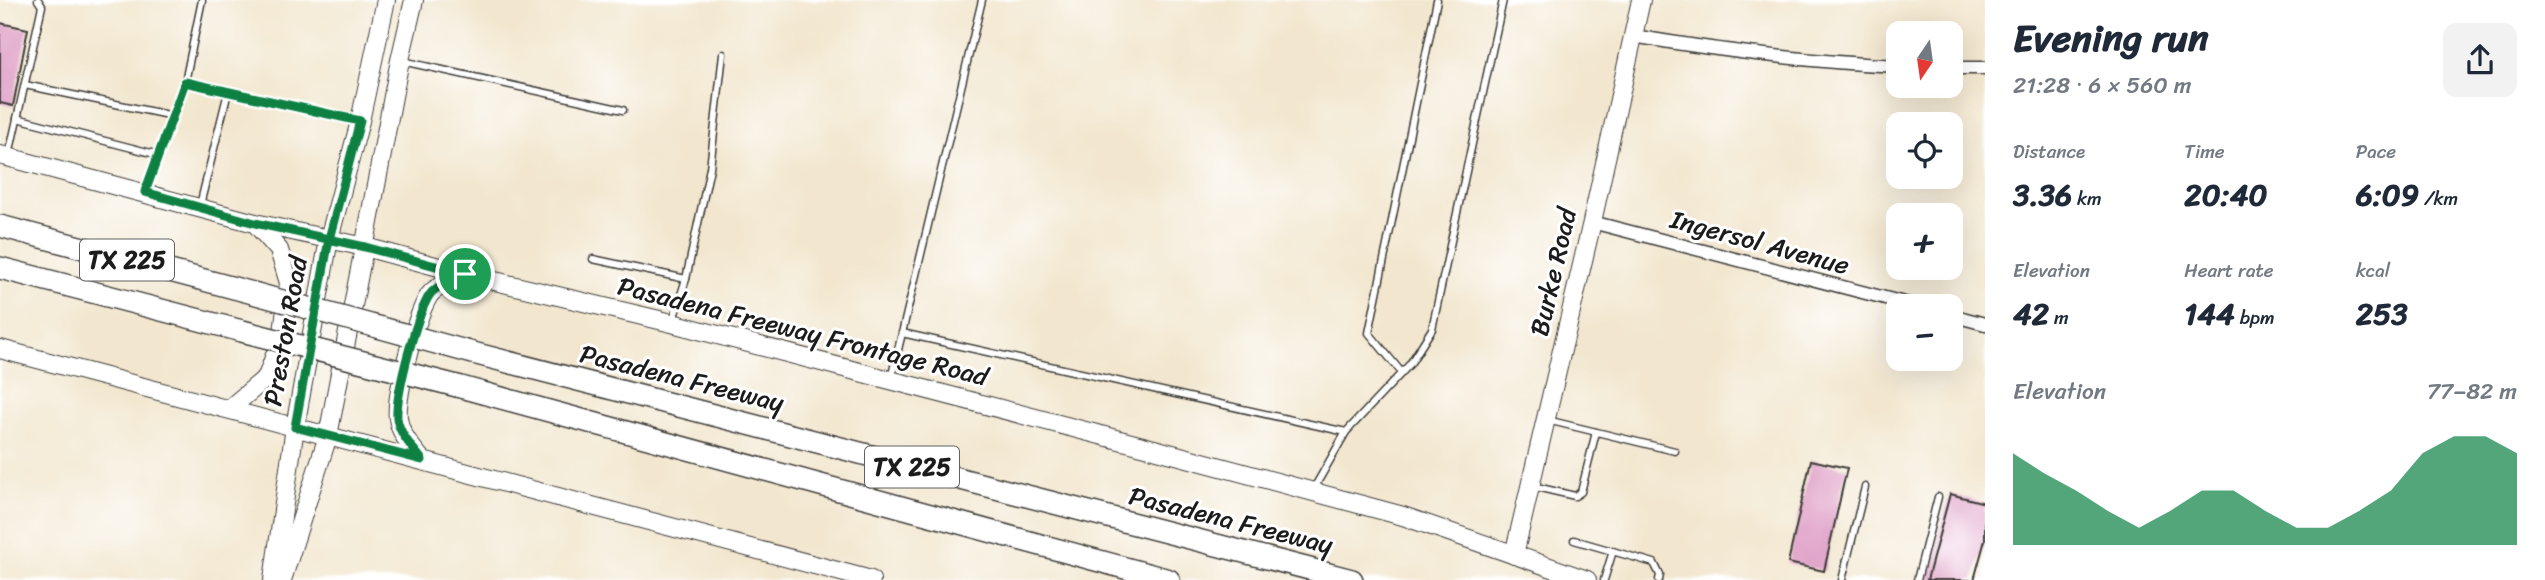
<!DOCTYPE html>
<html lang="en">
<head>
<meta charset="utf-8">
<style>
	:root { --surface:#fff; --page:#f2f2f3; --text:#1f2937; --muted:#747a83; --accent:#0b8043 }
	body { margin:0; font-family:Sriracha,sans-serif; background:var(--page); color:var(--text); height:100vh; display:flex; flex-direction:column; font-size:26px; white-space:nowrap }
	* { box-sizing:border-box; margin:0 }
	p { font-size:23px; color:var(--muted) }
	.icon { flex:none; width:38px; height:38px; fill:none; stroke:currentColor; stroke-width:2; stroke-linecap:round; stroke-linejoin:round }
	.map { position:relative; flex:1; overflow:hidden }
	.details { display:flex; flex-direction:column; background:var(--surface); width:560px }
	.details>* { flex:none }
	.needle { width:46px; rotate:193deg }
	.tools { position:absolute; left:1886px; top:21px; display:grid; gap:14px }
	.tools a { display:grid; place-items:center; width:77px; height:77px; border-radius:14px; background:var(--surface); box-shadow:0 7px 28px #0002; font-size:35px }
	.pin { position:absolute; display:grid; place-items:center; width:60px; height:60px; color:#fff; margin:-30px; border:4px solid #fff; border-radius:50%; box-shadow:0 2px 7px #0007 }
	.round { display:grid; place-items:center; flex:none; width:74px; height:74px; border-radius:14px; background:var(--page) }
	.overview { display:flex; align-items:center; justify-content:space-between; height:119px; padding:0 28px }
	h1 { font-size:38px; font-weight:800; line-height:52px }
	.metrics { display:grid; grid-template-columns:repeat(3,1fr); gap:10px; height:119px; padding:7px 28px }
	.metrics div { display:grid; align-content:center }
	.metrics b { font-size:30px; font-weight:800 }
	.metrics small { font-size:19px; font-weight:400 }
	.metrics p { font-size:19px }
	.chart { height:196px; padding:14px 28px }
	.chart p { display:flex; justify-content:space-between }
	.chart svg { width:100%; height:126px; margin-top:7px; fill:var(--accent); opacity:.7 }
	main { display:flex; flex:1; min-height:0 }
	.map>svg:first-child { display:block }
</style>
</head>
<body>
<main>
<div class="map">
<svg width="1985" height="580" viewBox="0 0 1985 580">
	<rect width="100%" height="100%" fill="#fff"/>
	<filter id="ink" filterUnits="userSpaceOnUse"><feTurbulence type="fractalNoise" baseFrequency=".0143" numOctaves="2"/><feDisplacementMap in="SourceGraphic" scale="14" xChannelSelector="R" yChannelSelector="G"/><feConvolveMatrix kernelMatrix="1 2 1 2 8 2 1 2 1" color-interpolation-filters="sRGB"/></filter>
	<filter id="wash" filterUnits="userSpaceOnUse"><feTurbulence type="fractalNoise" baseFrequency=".00686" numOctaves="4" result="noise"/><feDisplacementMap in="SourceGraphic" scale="28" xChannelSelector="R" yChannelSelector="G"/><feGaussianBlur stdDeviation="1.57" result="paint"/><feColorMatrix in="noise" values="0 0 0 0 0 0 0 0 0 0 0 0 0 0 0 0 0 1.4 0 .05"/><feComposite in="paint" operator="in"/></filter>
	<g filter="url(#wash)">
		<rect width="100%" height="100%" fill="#f2e6ce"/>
		<g id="blocks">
			<g fill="#da90be">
				<path d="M0,23L28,29L13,106L0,103Z"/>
				<path d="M1811,460L1847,468L1824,571L1788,563Z"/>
				<path d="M1950,494L1985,503V540L1974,580H1927Z"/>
			</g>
		</g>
	</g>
	<g filter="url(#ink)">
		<use href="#blocks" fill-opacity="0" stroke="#3c3a37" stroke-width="2"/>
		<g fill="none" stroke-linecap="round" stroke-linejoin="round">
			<defs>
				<g id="lane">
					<path d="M402,61L623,110"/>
					<path d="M185,82L358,121"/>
					<path d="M25,85L173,116"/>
					<path d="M17,118L159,155"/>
					<path d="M9,155L42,6L38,0"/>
					<path d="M145,192L185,82L202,0"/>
					<path d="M200,205L228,92"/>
					<path d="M593,259L686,279"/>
					<path d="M673,320L686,279L710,168L723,54"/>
					<path d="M902,333L1346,432"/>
					<path d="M1402,373L1369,333L1437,0"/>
					<path d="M891,379L982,0"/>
					<path d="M1547,420L1675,451"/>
					<path d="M1532,486L1575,496L1581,492L1596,432"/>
					<path d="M1313,490L1346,432L1410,364L1432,329L1503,0"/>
					<path d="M1574,540L1654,563L1660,575L1659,580"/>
					<path d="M1604,580L1613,551"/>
					<path d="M1842,580L1865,487"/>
					<path d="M1917,580L1938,497"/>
				</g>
				<g id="street">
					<path d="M1633,36C1721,51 1809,62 1899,66"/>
					<path d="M1951,68H1985"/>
					<path d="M1592,222L1916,306"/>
					<path d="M1951,315L1985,324"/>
				</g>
				<g id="secondary">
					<path d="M0,155L255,223L365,247L465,274L672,323L1154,449L1403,516L1587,580"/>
					<path d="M0,349L871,580"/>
					<path d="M229,409L267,377L283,333L289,283L279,250L255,223"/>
					<path d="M422,460C412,448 400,434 398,418C395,397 417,307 432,292C442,283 453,279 465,274"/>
					<path d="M1514,555L1592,222L1641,0"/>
					<path d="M273,580L295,427L329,239L360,121L386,0"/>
					<path d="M282,580L328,436L400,60L414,0"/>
				</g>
				<g id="highway">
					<path d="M0,226L253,293"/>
					<path d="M0,268L242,331"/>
					<path d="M473,353L1352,580"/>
					<path d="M461,387L1169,580"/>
				</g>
			</defs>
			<use href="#lane" stroke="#3c3a37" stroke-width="9"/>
			<use href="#street" stroke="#3c3a37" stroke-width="15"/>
			<use href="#secondary" stroke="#3c3a37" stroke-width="20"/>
			<use href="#highway" stroke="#3c3a37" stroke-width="24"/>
			<use href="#lane" stroke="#fff" stroke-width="6"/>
			<use href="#street" stroke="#fff" stroke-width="12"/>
			<use href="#secondary" stroke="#fff" stroke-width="18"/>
			<use href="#highway" stroke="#fff" stroke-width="21"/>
			<defs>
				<g id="highway-bridge">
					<path d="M253,293L473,353"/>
					<path d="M242,331L461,387"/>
				</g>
			</defs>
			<use href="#highway-bridge" stroke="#3c3a37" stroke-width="24" stroke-linecap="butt"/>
			<use href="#highway-bridge" stroke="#fff" stroke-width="21"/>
		</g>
	</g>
	<g fill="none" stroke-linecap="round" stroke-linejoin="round" filter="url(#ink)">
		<defs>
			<path id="route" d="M465,274L365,247L255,223L145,192L185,82L360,121L329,239L295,427L422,460C413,448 399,434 397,418C395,397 418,307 432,292C442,283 453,279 465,274"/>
		</defs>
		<use href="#route" stroke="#fff" stroke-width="14"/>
		<use href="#route" stroke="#0b8043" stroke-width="9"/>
	</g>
	<g text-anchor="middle" stroke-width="6" stroke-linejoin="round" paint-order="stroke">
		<g fill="#fff" stroke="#606060" stroke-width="2">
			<rect x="80" y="239.5" width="94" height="41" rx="5"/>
			<rect x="865" y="446.5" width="94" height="41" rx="5"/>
		</g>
		<g font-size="24" font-weight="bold" fill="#1c1c1c">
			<text x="127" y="268">TX 225</text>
			<text x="912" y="475">TX 225</text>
		</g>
		<g font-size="26" fill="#1c1c1c" stroke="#fff">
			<text transform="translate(1760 242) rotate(15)" y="9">Ingersol Avenue</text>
			<text transform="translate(1553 272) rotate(-77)" y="9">Burke Road</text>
			<text transform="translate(285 331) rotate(-80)" y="9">Preston Road</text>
			<text transform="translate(803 331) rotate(14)" y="9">Pasadena Freeway Frontage Road</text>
			<text transform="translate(682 378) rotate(14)" y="9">Pasadena Freeway</text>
			<text transform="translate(1231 520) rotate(14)" y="9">Pasadena Freeway</text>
		</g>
	</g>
</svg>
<div class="tools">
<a><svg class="needle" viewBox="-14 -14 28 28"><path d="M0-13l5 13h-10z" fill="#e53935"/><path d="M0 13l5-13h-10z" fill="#747a83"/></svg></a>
<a><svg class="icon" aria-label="locate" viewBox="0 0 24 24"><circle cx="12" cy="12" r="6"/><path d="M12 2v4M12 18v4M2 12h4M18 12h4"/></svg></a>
<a>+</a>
<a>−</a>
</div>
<div class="pin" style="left:465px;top:274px;background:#1e9e55"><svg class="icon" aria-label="arrive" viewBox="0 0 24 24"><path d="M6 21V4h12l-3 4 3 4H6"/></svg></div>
</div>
<section class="details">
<div class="overview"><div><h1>Evening run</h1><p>21:28 · 6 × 560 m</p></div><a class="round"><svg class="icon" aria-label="share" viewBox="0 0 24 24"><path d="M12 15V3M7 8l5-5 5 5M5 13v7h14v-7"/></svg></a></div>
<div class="metrics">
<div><p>Distance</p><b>3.36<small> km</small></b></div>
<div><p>Time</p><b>20:40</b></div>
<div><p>Pace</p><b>6:09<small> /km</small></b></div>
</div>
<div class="metrics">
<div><p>Elevation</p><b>42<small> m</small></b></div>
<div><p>Heart rate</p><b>144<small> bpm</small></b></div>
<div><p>kcal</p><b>253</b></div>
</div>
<div class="chart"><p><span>Elevation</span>77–82 m</p>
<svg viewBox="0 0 160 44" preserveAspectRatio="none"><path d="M0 44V12L10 19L20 25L30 32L40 38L50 32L60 25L70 25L80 32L90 38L100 38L110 32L120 25L130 12L140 6L150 6L160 12V44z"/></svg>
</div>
</section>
</main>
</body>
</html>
